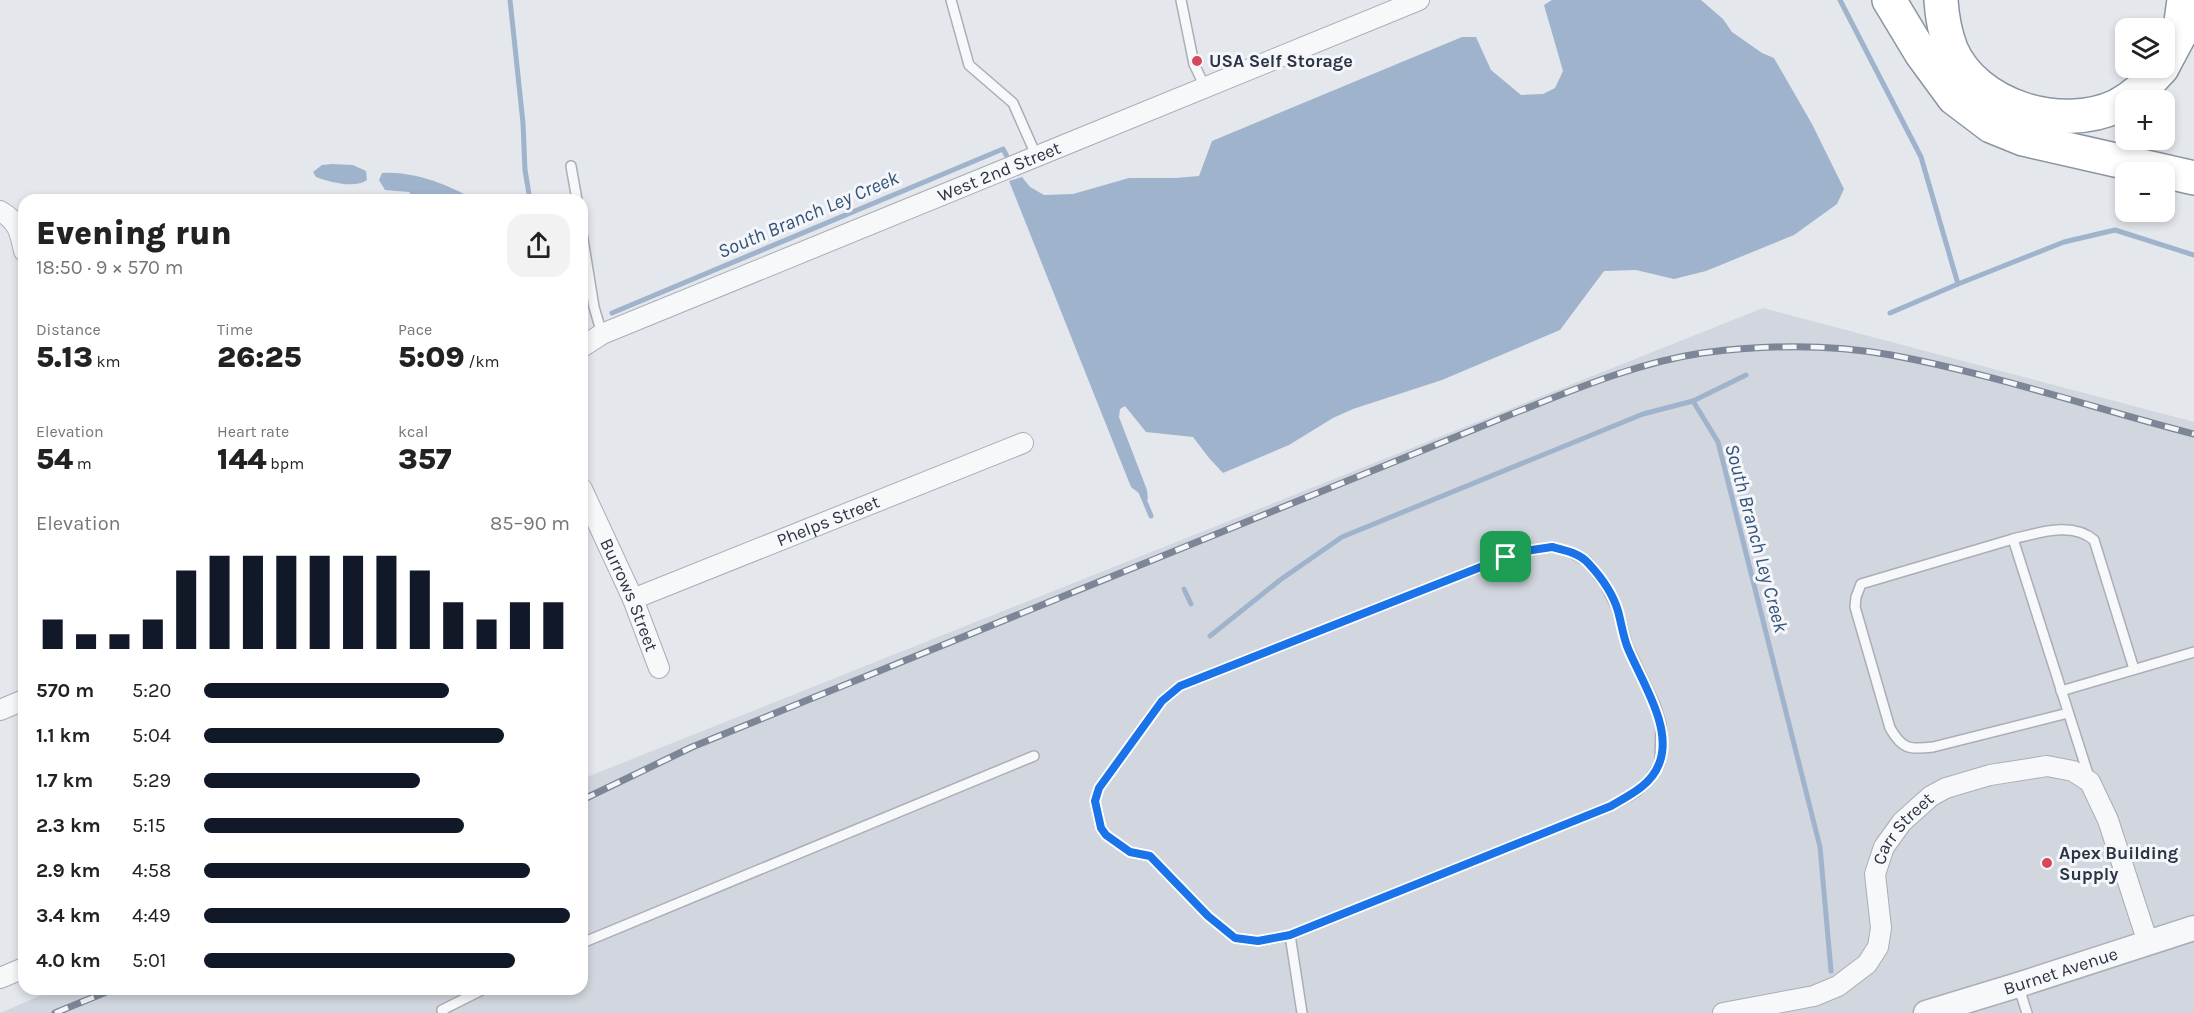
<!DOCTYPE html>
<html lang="en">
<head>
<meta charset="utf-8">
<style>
	:root { --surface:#fff; --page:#f2f2f2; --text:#222; --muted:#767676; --accent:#111827 }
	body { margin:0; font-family:Karla,sans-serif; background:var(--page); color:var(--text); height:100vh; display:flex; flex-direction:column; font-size:22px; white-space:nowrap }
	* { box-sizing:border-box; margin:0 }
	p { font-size:20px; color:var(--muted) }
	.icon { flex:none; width:33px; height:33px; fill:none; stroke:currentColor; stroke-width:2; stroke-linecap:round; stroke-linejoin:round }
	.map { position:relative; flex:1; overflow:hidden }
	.sheet { position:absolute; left:18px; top:194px; width:570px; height:801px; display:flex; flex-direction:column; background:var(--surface); border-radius:18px; box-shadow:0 3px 9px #0003 }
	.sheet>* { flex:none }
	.tools { position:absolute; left:2115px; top:18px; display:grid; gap:12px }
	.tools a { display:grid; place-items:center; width:60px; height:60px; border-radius:12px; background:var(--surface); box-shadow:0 3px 9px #0003; font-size:30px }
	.pin { position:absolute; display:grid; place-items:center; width:51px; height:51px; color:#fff; margin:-26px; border-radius:12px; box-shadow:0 3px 9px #0006 }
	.round { display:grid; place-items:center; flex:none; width:63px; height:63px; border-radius:18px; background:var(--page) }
	.overview { display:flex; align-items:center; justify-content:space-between; height:102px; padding:0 18px }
	h1 { font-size:33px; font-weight:800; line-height:45px }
	.metrics { display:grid; grid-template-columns:repeat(3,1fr); gap:9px; height:102px; padding:6px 18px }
	.metrics div { display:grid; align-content:center }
	.metrics b { font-size:30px; font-weight:800 }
	.metrics small { font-size:16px; font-weight:400 }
	.metrics p { font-size:16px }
	.chart { height:168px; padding:12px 18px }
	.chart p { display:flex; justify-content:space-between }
	.chart svg { width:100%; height:108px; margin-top:6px; stroke:var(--accent); stroke-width:6 }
	ul { padding:0 18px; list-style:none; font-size:20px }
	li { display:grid; grid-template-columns:96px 72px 1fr; align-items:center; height:45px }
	li i { height:15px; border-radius:8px; background:var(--accent) }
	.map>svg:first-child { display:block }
</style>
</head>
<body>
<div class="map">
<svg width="2194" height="1013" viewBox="0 0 2194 1013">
	<rect width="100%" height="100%" fill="#e4e7ec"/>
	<path fill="#d2d6de" d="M1763,308L2194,422V1013H0L58,988H582V779Z"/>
	<g fill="#9fb4cc">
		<path d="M1552,0H1701L1723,19L1732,32L1762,53L1774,58L1812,124L1844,189L1837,204L1794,235L1706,271L1674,279L1636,270L1604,271L1560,330L1442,380L1353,409L1333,418L1289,445L1223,473L1209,458L1193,437L1146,432L1125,406L1120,409L1119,417L1147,490L1148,500L1131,487L1009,181L1022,177L1030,187L1044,195L1073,194L1129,178H1176L1199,176L1212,141L1462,37H1476L1491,70L1521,95L1543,94L1555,88L1563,71L1544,5Z"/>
		<path d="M332,164L353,165L366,171L367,180C356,189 329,182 316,177L313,172L322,165Z"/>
		<path d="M382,173C413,171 447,184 473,199H415L409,192L385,190L379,180Z"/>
	</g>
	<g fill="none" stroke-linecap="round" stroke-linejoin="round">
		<g stroke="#9fb4cc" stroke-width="5">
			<path d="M510,0L523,123L525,170L530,200"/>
			<path d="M1840,0L1921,157L1958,284"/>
			<path d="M612,313L1003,149L1010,162"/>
			<path d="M1890,313L1958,284L2064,242L2115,230L2194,255"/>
			<path d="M1693,401L1746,375"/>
			<path d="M1141,492L1151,516"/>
			<path d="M1184,589L1191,604"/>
			<path d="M1210,636L1280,580L1342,537L1643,414L1693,401L1718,442L1820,847L1831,971"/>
		</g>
		<defs>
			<g id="service">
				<path d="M951,0L969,65L1013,103L1036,155"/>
				<path d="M1181,0L1194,64L1205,87"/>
				<path d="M571,166L577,200"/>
				<path d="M582,233L594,307L602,334"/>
				<path d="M2013,539L1861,584L1856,597L1855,607L1890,728C1902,749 1909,750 1933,747L2068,713"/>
				<path d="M1552,547L1570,552L1587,561L1605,584L1617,608L1627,645L1655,705L1661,724L1660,763L1650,779L1636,792L1611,806L1290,935L1258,941L1235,938L1208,916L1150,856L1130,852L1106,835L1101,828L1095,801L1099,788L1162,701L1180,686L1506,557L1532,550Z"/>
				<path d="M2061,691L2194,652"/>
				<path d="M2089,777L2013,539C2038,533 2072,521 2094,540L2134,669"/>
				<path d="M1290,935L1302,1013"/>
				<path d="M582,943L1034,756"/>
				<path d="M2018,985L2027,1013"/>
				<path d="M443,1013L442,1010L486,988"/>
			</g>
			<g id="minor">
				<path d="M0,211C18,221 20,232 24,251"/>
				<path id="s1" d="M582,347L602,334L1419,0"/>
				<path id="s2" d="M582,489L633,599L659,668"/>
				<path id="s3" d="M633,599L1023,443"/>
				<path d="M0,710L24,700"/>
				<path d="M0,978L24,968"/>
				<path id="s4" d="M1723,1013L1814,996L1838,986L1867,964L1878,947L1881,928L1875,874L1884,847L1902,822L1931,796L1946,788L1990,775L2047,766L2073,771L2090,782L2108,820L2148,943"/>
			</g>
			<g id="tertiary">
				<path id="s5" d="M1926,1013L2018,985L2194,928"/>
			</g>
			<g id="motorway">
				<path d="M1889,0L1921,53L1954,98L1991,126L2023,139L2194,178"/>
				<path d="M1941,0C1942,17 1945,33 1951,49C1976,107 2061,132 2117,106C2134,97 2149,83 2162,68"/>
				<path d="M2164,64L2179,36L2184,0"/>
			</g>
		</defs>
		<use href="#service" stroke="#a9aeb7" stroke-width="12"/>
		<use href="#minor" stroke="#a9aeb7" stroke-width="22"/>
		<use href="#tertiary" stroke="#a9aeb7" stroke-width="27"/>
		<use href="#motorway" stroke="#8b94a3" stroke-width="36"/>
		<use href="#service" stroke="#f7f8fa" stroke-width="9"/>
		<use href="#minor" stroke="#f7f8fa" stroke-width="20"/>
		<use href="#tertiary" stroke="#f7f8fa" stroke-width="24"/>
		<use href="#motorway" stroke="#fff" stroke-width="33"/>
		<defs>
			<g id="rail">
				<path d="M582,800L692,747L1512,414C1573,390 1636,363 1702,353C1763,345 1830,344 1891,355C1994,374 2093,408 2194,434"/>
				<path d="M55,1013L116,988"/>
			</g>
		</defs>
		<use href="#rail" stroke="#7d8696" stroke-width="7"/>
		<use href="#rail" stroke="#f4f6f9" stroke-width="4.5" stroke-dasharray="14" stroke-linecap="butt"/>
	</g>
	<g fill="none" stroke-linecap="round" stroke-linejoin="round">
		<defs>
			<path id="route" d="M1552,547C1564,550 1580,553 1589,564C1601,577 1613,594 1618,611C1621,622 1623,635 1627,646C1640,679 1674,728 1659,764C1651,785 1630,795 1611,806L1290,935L1258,941L1235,938L1208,916L1150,856L1130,852L1106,835L1101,828L1095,801L1099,788L1162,701L1180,686L1506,557L1532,550Z"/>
		</defs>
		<use href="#route" stroke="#fff" stroke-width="12"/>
		<use href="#route" stroke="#1a73e8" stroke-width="8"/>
	</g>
	<g fill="#d1495b" stroke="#f4f6f9" stroke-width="2">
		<circle cx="1197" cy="61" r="6"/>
		<circle cx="2047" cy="863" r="6"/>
	</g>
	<g text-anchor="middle" stroke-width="6" stroke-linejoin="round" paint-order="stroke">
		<g font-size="18" font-weight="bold" fill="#2b3445" stroke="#f4f6f9" text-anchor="start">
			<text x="1209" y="67">USA Self Storage</text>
			<text x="2059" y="859">Apex Building<tspan x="2059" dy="21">Supply</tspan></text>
		</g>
		<g font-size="18" fill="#2b3445" stroke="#f4f6f9">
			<text dy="6" stroke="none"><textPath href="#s1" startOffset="453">West 2nd Street</textPath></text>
			<text dy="6" stroke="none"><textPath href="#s3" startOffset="210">Phelps Street</textPath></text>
			<text dy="6" stroke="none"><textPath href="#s2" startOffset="116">Burrows Street</textPath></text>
			<text dy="6" stroke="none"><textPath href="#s4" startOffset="303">Carr Street</textPath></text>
			<text dy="6" stroke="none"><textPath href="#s5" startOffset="141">Burnet Avenue</textPath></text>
		</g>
		<g font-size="20" font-style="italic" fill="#34527a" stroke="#f4f6f9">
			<text transform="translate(808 214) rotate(-23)" y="7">South Branch Ley Creek</text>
			<text transform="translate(1757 538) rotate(75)" y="7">South Branch Ley Creek</text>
		</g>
	</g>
</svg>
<div class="tools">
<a><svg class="icon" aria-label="layers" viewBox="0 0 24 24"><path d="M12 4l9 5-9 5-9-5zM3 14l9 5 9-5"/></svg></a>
<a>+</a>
<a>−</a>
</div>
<div class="pin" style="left:1506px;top:557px;background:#1e9e55"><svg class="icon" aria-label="arrive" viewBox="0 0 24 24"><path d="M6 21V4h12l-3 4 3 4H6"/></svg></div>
<section class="sheet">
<div class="overview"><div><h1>Evening run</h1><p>18:50 · 9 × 570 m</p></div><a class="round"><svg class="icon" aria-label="share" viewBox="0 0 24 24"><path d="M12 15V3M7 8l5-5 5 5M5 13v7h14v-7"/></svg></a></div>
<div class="metrics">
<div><p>Distance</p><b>5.13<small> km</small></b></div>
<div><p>Time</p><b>26:25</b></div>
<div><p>Pace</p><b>5:09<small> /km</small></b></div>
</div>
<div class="metrics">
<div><p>Elevation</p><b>54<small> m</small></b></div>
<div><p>Heart rate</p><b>144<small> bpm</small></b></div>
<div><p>kcal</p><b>357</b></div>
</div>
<div class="chart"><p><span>Elevation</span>85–90 m</p>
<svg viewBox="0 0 160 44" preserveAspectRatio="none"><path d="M5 44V32M15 44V38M25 44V38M35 44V32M45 44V12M55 44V6M65 44V6M75 44V6M85 44V6M95 44V6M105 44V6M115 44V12M125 44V25M135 44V32M145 44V25M155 44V25"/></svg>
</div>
<ul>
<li><b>570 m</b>5:20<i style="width:67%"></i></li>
<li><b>1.1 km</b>5:04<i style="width:82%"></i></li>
<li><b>1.7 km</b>5:29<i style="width:59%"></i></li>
<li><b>2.3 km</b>5:15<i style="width:71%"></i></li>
<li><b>2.9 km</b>4:58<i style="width:89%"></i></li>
<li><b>3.4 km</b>4:49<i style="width:100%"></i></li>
<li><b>4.0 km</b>5:01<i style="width:85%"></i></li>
</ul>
</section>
</div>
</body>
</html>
